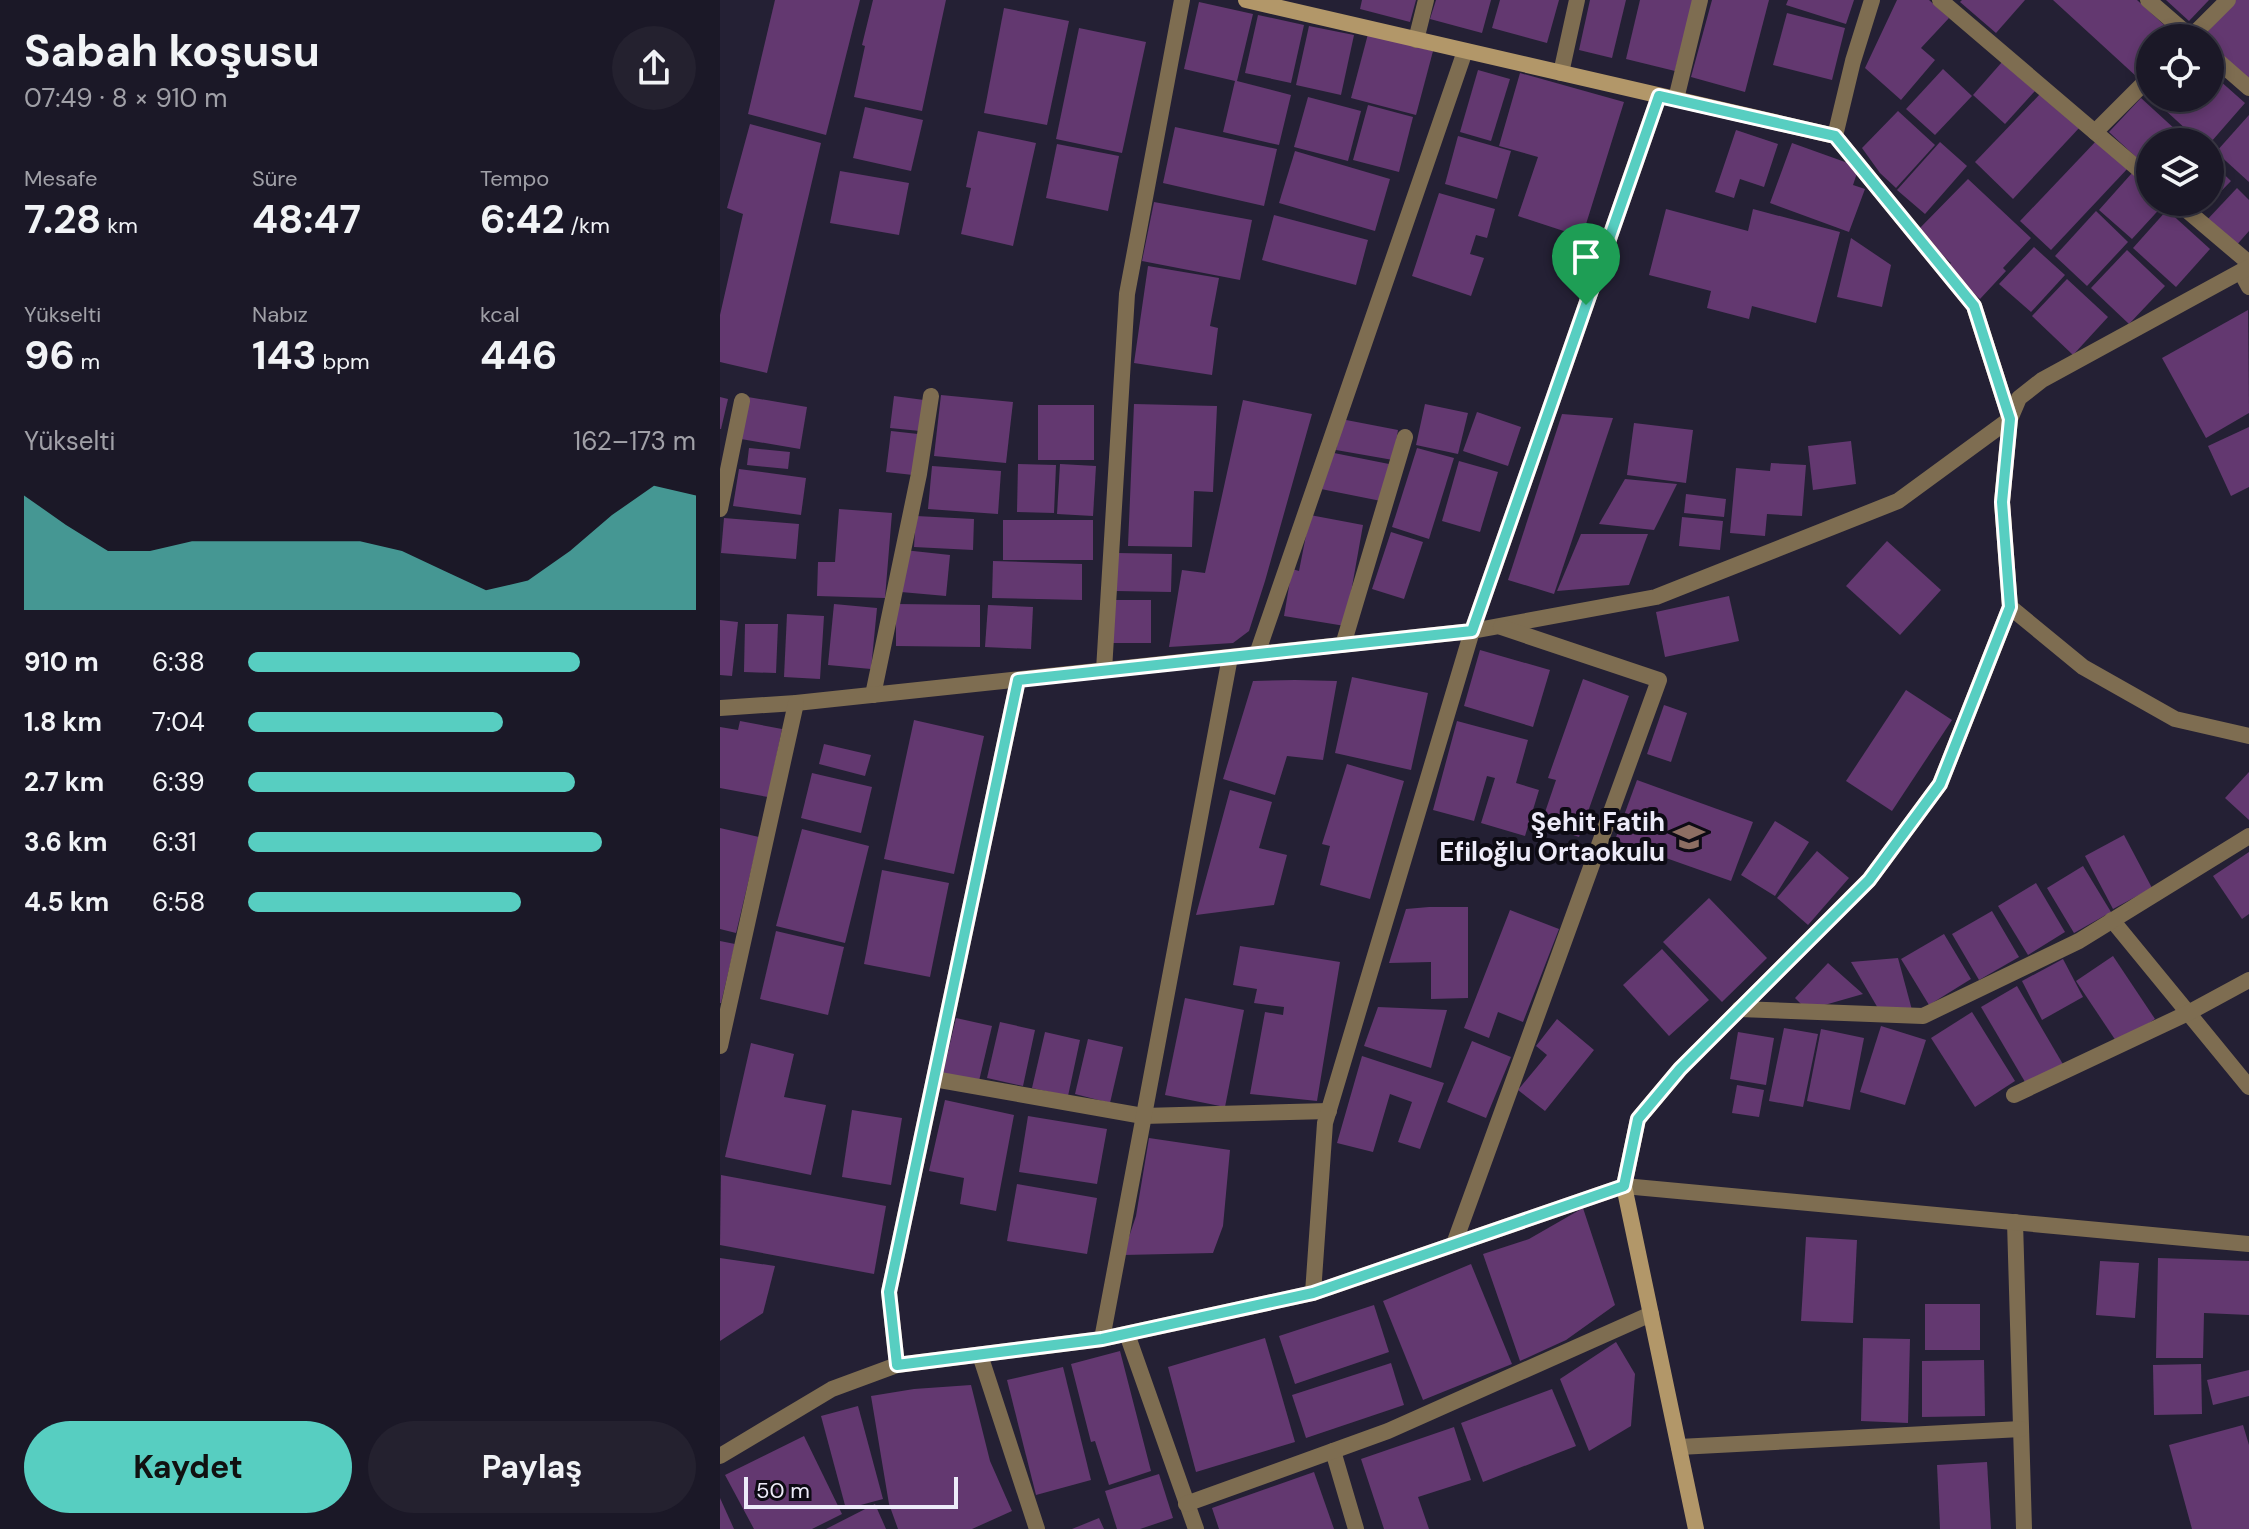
<!DOCTYPE html>
<html lang="tr">
<head>
<meta charset="utf-8">
<style>
	:root { --surface:#1b1827; --page:#24212f; --text:#f1f3f6; --muted:#a0a0a7; --line:#393744; --accent:#57cec1 }
	body { margin:0; font-family:"DM Sans",sans-serif; background:var(--page); color:var(--text); height:100vh; display:flex; flex-direction:column; font-size:30px; white-space:nowrap }
	* { box-sizing:border-box; margin:0 }
	p { font-size:26px; color:var(--muted) }
	.icon { flex:none; width:44px; height:44px; fill:none; stroke:currentColor; stroke-width:2; stroke-linecap:round; stroke-linejoin:round }
	.map { position:relative; flex:1; overflow:hidden }
	.side { display:flex; flex-direction:column; background:var(--surface); width:720px }
	.side>* { flex:none }
	.fabs { position:absolute; left:1416px; top:24px; display:grid; gap:16px }
	.fabs a { display:grid; place-items:center; width:88px; height:88px; border-radius:50%; background:var(--surface); box-shadow:0 4px 12px #0003,0 0 0 2px var(--line); font-size:40px }
	.scale { position:absolute; left:24px; bottom:20px; width:214px; box-sizing:border-box; padding-left:8px; border:4px solid #edebf9; border-top:0; font-size:22px; line-height:28px; white-space:nowrap; color:#edebf9; -webkit-text-stroke:6px #0d0b14; paint-order:stroke }
	.pin { position:absolute; display:grid; place-items:center; width:68px; height:68px; color:#fff; margin:-82px -34px; border-radius:50% 50% 50% 0; rotate:-45deg; box-shadow:0 0 8px #0007 }
	.pin .icon { rotate:45deg }
	.round { display:grid; place-items:center; flex:none; width:84px; height:84px; border-radius:42px; background:var(--page) }
	.overview { display:flex; align-items:center; justify-content:space-between; height:136px; padding:0 24px }
	h1 { font-size:44px; font-weight:700; line-height:60px }
	.figures { display:grid; grid-template-columns:repeat(3,1fr); gap:12px; height:136px; padding:8px 24px }
	.figures div { display:grid; align-content:center }
	.figures b { font-size:40px; font-weight:700 }
	.figures small { font-size:22px; font-weight:400 }
	.figures p { font-size:22px }
	.chart { height:224px; padding:16px 24px }
	.chart p { display:flex; justify-content:space-between }
	.chart svg { width:100%; height:144px; margin-top:8px; fill:var(--accent); opacity:.7 }
	.action { display:flex; gap:16px; margin-top:auto; padding:16px 24px }
	.action a { flex:1; height:92px; border-radius:48px; background:var(--accent); color:#111; font-size:32px; font-weight:700; line-height:92px; text-align:center }
	.action a+a { background:var(--page); color:var(--text) }
	ul { padding:0 24px; list-style:none; font-size:26px }
	li { display:grid; grid-template-columns:128px 96px 1fr; align-items:center; height:60px }
	li i { height:20px; border-radius:10px; background:var(--accent) }
	main { display:flex; flex:1; min-height:0 }
	.map>svg:first-child { display:block }
</style>
</head>
<body>
<main>
<section class="side">
<div class="overview"><div><h1>Sabah koşusu</h1><p>07:49 · 8 × 910 m</p></div><a class="round"><svg class="icon" aria-label="share" viewBox="0 0 24 24"><path d="M12 15V3M7 8l5-5 5 5M5 13v7h14v-7"/></svg></a></div>
<div class="figures">
<div><p>Mesafe</p><b>7.28<small> km</small></b></div>
<div><p>Süre</p><b>48:47</b></div>
<div><p>Tempo</p><b>6:42<small> /km</small></b></div>
</div>
<div class="figures">
<div><p>Yükselti</p><b>96<small> m</small></b></div>
<div><p>Nabız</p><b>143<small> bpm</small></b></div>
<div><p>kcal</p><b>446</b></div>
</div>
<div class="chart"><p><span>Yükselti</span>162–173 m</p>
<svg viewBox="0 0 160 44" preserveAspectRatio="none"><path d="M0 44V9L10 18L20 26L30 26L40 23L50 23L60 23L70 23L80 23L90 26L100 32L110 38L120 35L130 26L140 15L150 6L160 9V44z"/></svg>
</div>
<ul>
<li><b>910 m</b>6:38<i style="width:74%"></i></li>
<li><b>1.8 km</b>7:04<i style="width:57%"></i></li>
<li><b>2.7 km</b>6:39<i style="width:73%"></i></li>
<li><b>3.6 km</b>6:31<i style="width:79%"></i></li>
<li><b>4.5 km</b>6:58<i style="width:61%"></i></li>
</ul>
<div class="action"><a>Kaydet</a><a>Paylaş</a></div>
</section>
<div class="map">
<svg width="1529" height="1529" viewBox="0 0 1529 1529">
	<rect width="100%" height="100%" fill="#242034"/>
	<g fill="#633870">
		<path d="M55,0H140L106,135L28,114Z"/>
		<path d="M153,0H226L202,111L134,97L145,46L142,45Z"/>
		<path d="M642,0H696L690,22L640,9Z"/>
		<path d="M716,0H771L762,33L710,19Z"/>
		<path d="M780,0H839L827,43L772,28Z"/>
		<path d="M870,0H906L892,58L859,50Z"/>
		<path d="M920,0H973L955,71L906,59Z"/>
		<path d="M992,0H1049L1025,92L971,77Z"/>
		<path d="M1068,0H1134L1126,24L1066,5Z"/>
		<path d="M1177,0H1209L1229,18L1201,48L1215,60L1181,100L1145,68Z"/>
		<path d="M1242,0H1305L1276,33L1240,2Z"/>
		<path d="M1333,0H1417L1455,35L1453,38H1430V63L1417,77Z"/>
		<path d="M1446,0H1489L1469,21Z"/>
		<path d="M1516,0H1529V80L1490,45V38H1482Z"/>
		<path d="M479,2L533,14L517,81L571,95L559,145L503,132L515,81L464,69Z"/>
		<path d="M284,8L349,21L327,125L264,113Z"/>
		<path d="M1067,13L1125,28L1112,80L1053,65Z"/>
		<path d="M538,15L584,25L571,83L525,73Z"/>
		<path d="M589,26L634,35L621,95L576,85Z"/>
		<path d="M359,28L426,42L402,153L336,139Z"/>
		<path d="M648,34L713,51L696,115L631,98Z"/>
		<path d="M1282,62L1315,91L1285,124L1253,95Z"/>
		<path d="M1223,69L1252,96L1215,135L1186,109Z"/>
		<path d="M758,70L790,79L771,141L740,132Z"/>
		<path d="M1490,72L1525,103L1491,142H1480L1432,98H1490Z"/>
		<path d="M800,73L904,102L862,237L798,216L818,157L779,146Z"/>
		<path d="M1322,92L1360,127L1293,199L1255,162Z"/>
		<path d="M588,97L641,111L628,161L574,147Z"/>
		<path d="M1421,98L1469,142H1430V170L1389,132Z"/>
		<path d="M648,105L693,117L679,172L633,160Z"/>
		<path d="M145,107L203,120L191,171L133,158Z"/>
		<path d="M1178,111L1215,145L1176,188L1160,173L1142,148Z"/>
		<path d="M1529,115V182L1496,152Z"/>
		<path d="M30,124L101,143L47,373L0,362V315L23,214L7,208Z"/>
		<path d="M455,127L557,149L544,206L443,183Z"/>
		<path d="M1016,130L1058,144L1044,187L1020,179L1014,198L995,192Z"/>
		<path d="M258,131L316,143L293,246L241,234L251,188L246,187Z"/>
		<path d="M738,136L791,151L777,199L725,184Z"/>
		<path d="M1378,139L1409,167L1331,250L1300,221Z"/>
		<path d="M1220,142L1247,166L1205,214L1177,190Z"/>
		<path d="M1072,143L1139,167L1133,185L1145,189L1129,232L1050,203Z"/>
		<path d="M337,144L399,156L388,211L326,198Z"/>
		<path d="M575,151L670,179L655,231L559,203Z"/>
		<path d="M1490,161L1511,181L1478,215L1465,202H1490Z"/>
		<path d="M120,171L189,183L179,235L110,223Z"/>
		<path d="M1412,173L1430,189V202H1446L1412,239L1379,210Z"/>
		<path d="M1248,179L1311,238L1283,268L1286,271L1260,299L1226,268L1231,263L1197,231Z"/>
		<path d="M1517,188L1529,200V231L1514,248L1486,221Z"/>
		<path d="M719,193L775,209L767,238L756,235L750,254L764,258L751,296L692,276Z"/>
		<path d="M434,202L532,220L520,280L422,261Z"/>
		<path d="M946,209L1028,231L1033,209L1120,232L1096,323L1032,306L1029,319L987,308L991,291L929,275Z"/>
		<path d="M1447,210L1490,249L1456,287L1413,248Z"/>
		<path d="M1376,211L1408,242L1367,286L1335,256Z"/>
		<path d="M554,215L648,240L636,285L542,260Z"/>
		<path d="M1131,238L1171,265L1162,307L1117,297Z"/>
		<path d="M1314,247L1345,275L1311,312L1279,284Z"/>
		<path d="M1407,250L1445,286L1409,324L1371,288Z"/>
		<path d="M428,266L499,278L490,326L498,328L492,375L414,363Z"/>
		<path d="M1347,279L1388,317L1353,355L1312,316Z"/>
		<path d="M1528,310L1529,413L1486,438L1442,358Z"/>
		<path d="M221,395L293,402L286,463L214,456Z"/>
		<path d="M174,396L204,400L200,431L170,428Z"/>
		<path d="M0,397L8,399L1,429H0Z"/>
		<path d="M28,397L87,407L80,449L21,439Z"/>
		<path d="M523,400L592,414L545,581L529,631L513,643L449,647L462,570L485,573Z"/>
		<path d="M414,404L497,406L493,492L474,491L472,547L408,546Z"/>
		<path d="M705,404L748,413L738,454L696,445Z"/>
		<rect x="318" y="405" width="56" height="55"/>
		<path d="M757,412L801,427L788,466L743,451Z"/>
		<path d="M842,414L893,418L834,594L788,580Z"/>
		<path d="M621,419L678,430L673,460L616,450Z"/>
		<path d="M914,423L973,430L966,483L907,475Z"/>
		<path d="M1529,427V487L1511,496L1488,446Z"/>
		<path d="M171,431L198,434L193,475L166,472Z"/>
		<path d="M1131,441L1136,484L1093,490L1088,446Z"/>
		<path d="M29,448L70,452L68,469L27,465Z"/>
		<path d="M697,448L734,458L709,539L672,527Z"/>
		<path d="M609,452L669,464L661,501L601,489Z"/>
		<path d="M739,461L778,472L760,532L722,521Z"/>
		<path d="M1051,463L1086,465L1082,516L1047,514L1045,536L1010,533L1016,468L1050,471Z"/>
		<path d="M298,464L336,465L334,513L297,512Z"/>
		<path d="M340,464L376,466L373,516L337,514Z"/>
		<path d="M212,466L281,471L278,514L208,509Z"/>
		<path d="M19,469L86,478L81,515L13,506Z"/>
		<path d="M905,479L957,484L934,530L879,524Z"/>
		<path d="M966,494L1006,499L1004,517L964,513Z"/>
		<path d="M119,509L172,513L165,598L97,596L98,562H115Z"/>
		<path d="M590,515L643,525L625,626L564,616L572,569L579,571Z"/>
		<path d="M196,516L254,519L253,550L194,547Z"/>
		<path d="M962,517L1003,521L1000,550L959,546Z"/>
		<path d="M4,518L79,524L76,559L1,553Z"/>
		<rect x="283" y="520" width="90" height="40"/>
		<path d="M671,532L703,542L684,599L652,589Z"/>
		<path d="M861,534H928L909,585L837,591Z"/>
		<path d="M1167,541L1221,590L1180,635L1126,586Z"/>
		<path d="M184,550L230,555L226,596L181,592Z"/>
		<path d="M397,553L452,554L451,592L396,591Z"/>
		<path d="M273,561L362,564V600L272,598Z"/>
		<path d="M1009,596L1019,641L945,657L936,612Z"/>
		<rect x="392" y="600" width="39" height="43"/>
		<path d="M114,604L157,608L151,669L108,665Z"/>
		<path d="M176,604L260,605V647L176,646Z"/>
		<path d="M268,605L313,607L311,649L265,647Z"/>
		<path d="M67,614L104,616L100,679L64,677Z"/>
		<path d="M0,620L18,622L12,676L0,675Z"/>
		<path d="M25,624H58L56,673L24,672Z"/>
		<path d="M760,650L830,670L813,727L744,706Z"/>
		<path d="M632,677L708,693L691,770L615,753Z"/>
		<path d="M863,679L909,696L859,837L821,824L836,780L828,778Z"/>
		<path d="M575,680L617,681L603,760L567,756L555,795L503,779L533,681Z"/>
		<path d="M1186,690L1232,720L1172,811L1126,781Z"/>
		<path d="M944,705L967,713L951,762L927,754Z"/>
		<path d="M194,720L264,736L234,874L164,859Z"/>
		<path d="M20,721L62,729L48,797L0,788V727L18,730Z"/>
		<path d="M737,721L808,740L796,783L819,790L805,836L761,823L775,778L767,776L754,821L713,810Z"/>
		<path d="M104,744L151,755L145,776L99,764Z"/>
		<path d="M627,764L684,781L650,899L600,885L610,846L602,844Z"/>
		<path d="M1529,772V820L1505,798Z"/>
		<path d="M92,773L152,787L141,833L81,818Z"/>
		<path d="M917,780L1033,822L1011,881L895,840Z"/>
		<path d="M510,790L552,802L539,848L567,855L554,905L476,915Z"/>
		<path d="M1055,821L1089,842L1055,896L1021,875Z"/>
		<path d="M0,828L39,837L16,933L0,929Z"/>
		<path d="M82,829L149,846L125,943L56,926Z"/>
		<path d="M1404,835L1432,888L1393,909L1365,856Z"/>
		<path d="M1097,851L1129,878L1088,925L1057,898Z"/>
		<path d="M1529,852V914L1522,919L1493,876Z"/>
		<path d="M1363,866L1391,912L1354,933L1327,888Z"/>
		<path d="M162,870L229,883L210,977L144,964Z"/>
		<path d="M1316,883L1345,932L1308,955L1278,906Z"/>
		<path d="M989,898L1047,958L1002,1002L943,942Z"/>
		<path d="M709,907H748V998L711,999V962L669,963L686,909Z"/>
		<path d="M790,910L839,929L803,1022L778,1012L769,1038L744,1028Z"/>
		<path d="M1272,911L1299,957L1259,980L1232,934Z"/>
		<path d="M56,931L124,947L108,1015L40,999Z"/>
		<path d="M1224,934L1251,979L1209,1005L1181,959Z"/>
		<path d="M0,941L15,944L1,1003H0Z"/>
		<path d="M520,946L620,962L597,1101L530,1094L545,1012L563,1015L564,1007L534,1003L537,989L513,985Z"/>
		<path d="M942,949L989,1000L949,1036L903,985Z"/>
		<path d="M1393,956L1435,1019L1398,1044L1356,981Z"/>
		<path d="M1178,958L1192,1010H1159L1131,962Z"/>
		<path d="M1343,959L1363,997L1322,1020L1302,981Z"/>
		<path d="M1108,963L1143,994L1087,1010L1075,998Z"/>
		<path d="M1297,986L1344,1066L1308,1087L1261,1007Z"/>
		<path d="M465,998L524,1010L505,1107L445,1095Z"/>
		<path d="M658,1007L727,1010L711,1068L644,1046Z"/>
		<path d="M1252,1012L1295,1081L1255,1107L1211,1038Z"/>
		<path d="M236,1018L272,1026L259,1081L223,1073Z"/>
		<path d="M837,1019L874,1050L825,1111L798,1090L827,1055L816,1046Z"/>
		<path d="M280,1022L315,1030L303,1086L267,1078Z"/>
		<path d="M1161,1026L1206,1040L1185,1105L1140,1092Z"/>
		<path d="M1064,1028L1098,1034L1083,1107L1049,1101Z"/>
		<path d="M1101,1029L1144,1038L1130,1110L1087,1101Z"/>
		<path d="M325,1032L360,1040L348,1096L312,1088Z"/>
		<path d="M1018,1032L1054,1038L1046,1085L1010,1079Z"/>
		<path d="M368,1039L403,1047L390,1103L355,1094Z"/>
		<path d="M752,1041L791,1057L766,1118L727,1102Z"/>
		<path d="M31,1043L74,1054L64,1097L106,1105L91,1175L5,1157Z"/>
		<path d="M642,1056L724,1083L700,1149L678,1142L692,1102L670,1094L653,1152L617,1143Z"/>
		<path d="M1017,1085L1044,1090L1039,1117L1012,1113Z"/>
		<path d="M225,1100L294,1115L276,1211L240,1204L244,1178L209,1171Z"/>
		<path d="M132,1110L182,1118L171,1185L122,1177Z"/>
		<path d="M308,1116L387,1129L377,1184L299,1172Z"/>
		<path d="M429,1138L510,1150L503,1226L493,1253L403,1255L416,1216Z"/>
		<path d="M1,1175L166,1206L154,1274L0,1245Z"/>
		<path d="M297,1184L377,1198L367,1254L287,1241Z"/>
		<path d="M863,1208L895,1305L846,1340L800,1361L763,1254L809,1239Z"/>
		<path d="M1086,1237L1137,1240L1133,1323L1081,1321Z"/>
		<path d="M0,1258L55,1266L43,1313L0,1341Z"/>
		<path d="M1438,1258L1529,1261V1315L1484,1313L1483,1358H1436Z"/>
		<path d="M1380,1261L1419,1263L1415,1318L1376,1315Z"/>
		<path d="M751,1264L792,1364L703,1400L663,1301Z"/>
		<rect x="1205" y="1304" width="55" height="46"/>
		<path d="M654,1305L669,1352L575,1384L559,1336Z"/>
		<path d="M545,1338L575,1442L476,1472L448,1367Z"/>
		<path d="M1143,1338L1190,1339L1188,1423L1141,1421Z"/>
		<path d="M896,1342L915,1374L911,1426L869,1451L840,1379Z"/>
		<path d="M400,1351L431,1471L389,1485L375,1441L371,1442L351,1364Z"/>
		<path d="M1264,1360L1265,1416L1202,1417V1361Z"/>
		<path d="M671,1363L684,1405L586,1438L572,1395Z"/>
		<path d="M1481,1364L1482,1414L1434,1415L1433,1365Z"/>
		<path d="M343,1367L371,1480L316,1495L287,1380Z"/>
		<path d="M1529,1370V1396L1493,1405L1487,1380Z"/>
		<path d="M251,1385L270,1461L292,1511L252,1529H178L169,1504L151,1396L194,1389Z"/>
		<path d="M832,1389L856,1446L763,1482L741,1423Z"/>
		<path d="M138,1406L163,1499L126,1509L101,1416Z"/>
		<path d="M1523,1425L1529,1445V1529H1472L1449,1445Z"/>
		<path d="M734,1427L751,1480L698,1497L709,1529H664L641,1459Z"/>
		<path d="M84,1436L122,1514L92,1529H34L5,1475Z"/>
		<path d="M1267,1462L1271,1529H1220L1217,1465Z"/>
		<path d="M594,1472L614,1529H499L492,1508Z"/>
		<path d="M439,1474L453,1518L420,1529H397L385,1491Z"/>
		<path d="M0,1498L14,1529H0Z"/>
		<path d="M155,1504L166,1529H106Z"/>
		<path d="M379,1518L384,1529H352Z"/>
	</g>
	<g fill="none" stroke-linecap="round" stroke-linejoin="round">
		<g stroke="#7e6d51" stroke-width="16">
			<path d="M1220,0L1430,179"/>
			<path d="M1428,0L1472,38"/>
			<path d="M1470,38L1508,0"/>
			<path d="M696,40L706,0"/>
			<path d="M1490,54L1529,88"/>
			<path d="M841,73L857,0"/>
			<path d="M956,99L980,0"/>
			<path d="M1375,132L1430,77"/>
			<path d="M1115,136L1133,61L1152,0"/>
			<path d="M1457,202L1529,263"/>
			<path d="M1521,272L1529,287"/>
			<path d="M0,509L22,401"/>
			<path d="M1290,607L1363,667L1455,719L1529,736"/>
			<path d="M623,645L685,437"/>
			<path d="M537,654L745,51"/>
			<path d="M384,670L407,294L462,0"/>
			<path d="M153,695L199,474L211,396"/>
			<path d="M0,708L76,703L752,631L936,597L1178,501L1290,419L1299,398L1322,380L1529,267"/>
			<path d="M1392,920L1529,1087"/>
			<path d="M1019,1009L1203,1016L1359,941L1529,836"/>
			<path d="M0,1046L76,703"/>
			<path d="M214,1079L423,1116L609,1111"/>
			<path d="M1294,1095L1468,1013L1529,980"/>
			<path d="M1295,1222L1304,1529"/>
			<path d="M734,1244L939,680L781,627"/>
			<path d="M593,1293L605,1123L752,631L939,96"/>
			<path d="M407,1334L476,1529"/>
			<path d="M382,1339L510,657"/>
			<path d="M260,1355L317,1529"/>
			<path d="M177,1365L169,1292L298,680"/>
			<path d="M959,1447L1301,1429"/>
			<path d="M613,1451L636,1529"/>
			<path d="M0,1456L112,1389L177,1365L382,1339L593,1293L904,1186L1529,1244"/>
			<path d="M466,1504L668,1431L931,1314"/>
		</g>
		<path stroke="#b29769" stroke-width="16" d="M526,0L1115,136L1254,306L1290,419L1282,502L1290,607L1220,784L1149,880L960,1069L918,1119L904,1186L976,1529"/>
	</g>
	<g fill="none" stroke-linecap="round" stroke-linejoin="round">
		<defs>
			<path id="route" d="M939,96L1115,136L1254,306L1290,419L1282,502L1290,607L1220,784L1149,880L960,1069L918,1119L904,1186L593,1293L382,1339L177,1365L169,1292L298,680L752,631Z"/>
		</defs>
		<use href="#route" stroke="#fff" stroke-width="16"/>
		<use href="#route" stroke="#57cec1" stroke-width="10"/>
	</g>
	<defs>
		<symbol id="school-bare" viewBox="-9 -9 18 18"><path d="M0-5L7-2L0 1L-7-2ZM-4 1L0 2.5L4 1V4Q0 6-4 4Z" fill="#8d6e63" stroke="#0d0b14" stroke-width="2.5" paint-order="stroke"/></symbol>
	</defs>
	<g fill-rule="evenodd">
		<use href="#school-bare" x="947" y="815" width="44" height="44"/>
	</g>
	<g text-anchor="middle" stroke-width="8" stroke-linejoin="round" paint-order="stroke">
		<g font-size="26" font-weight="bold" fill="#edebf9" stroke="#0d0b14" text-anchor="end">
			<text x="945" y="831">Şehit Fatih<tspan x="945" dy="30">Efiloğlu Ortaokulu</tspan></text>
		</g>
	</g>
</svg>
<div class="fabs">
<a><svg class="icon" aria-label="locate" viewBox="0 0 24 24"><circle cx="12" cy="12" r="6"/><path d="M12 2v4M12 18v4M2 12h4M18 12h4"/></svg></a>
<a><svg class="icon" aria-label="layers" viewBox="0 0 24 24"><path d="M12 4l9 5-9 5-9-5zM3 14l9 5 9-5"/></svg></a>
</div>
<div class="scale">50 m</div>
<div class="pin" style="left:866px;top:305px;background:#1e9e55"><svg class="icon" aria-label="arrive" viewBox="0 0 24 24"><path d="M6 21V4h12l-3 4 3 4H6"/></svg></div>
</div>
</main>
</body>
</html>
